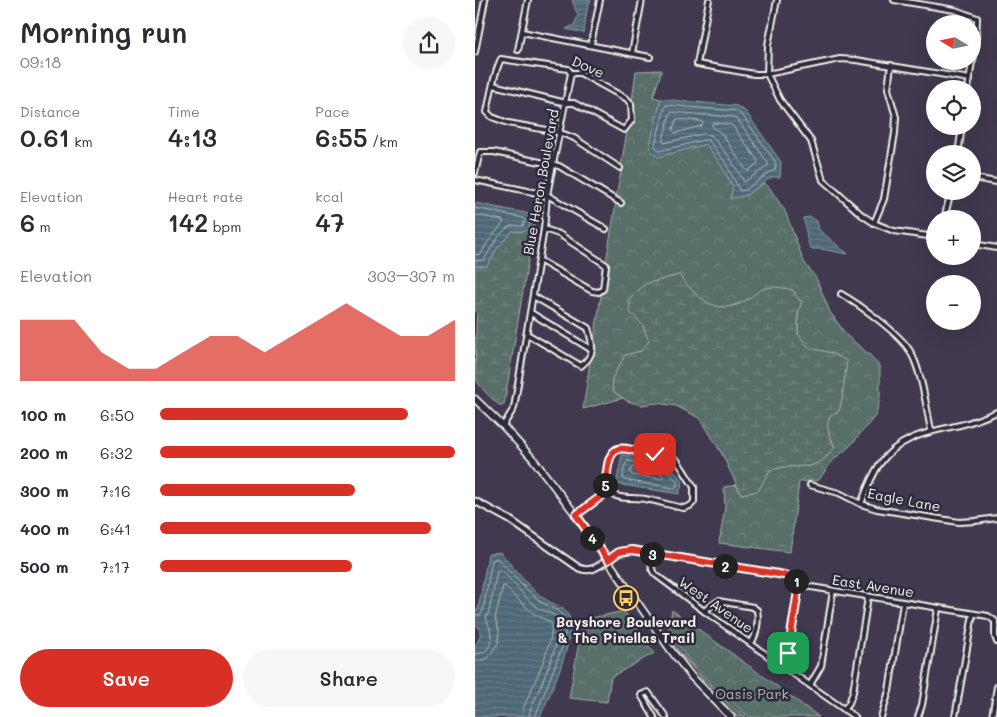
<!DOCTYPE html>
<html lang="en">
<head>
<meta charset="utf-8">
<style>
	:root { --surface:#fff; --page:#f7f7f7; --text:#2b2b33; --muted:#7c7c81; --accent:#d93025 }
	body { margin:0; font-family:Mali,sans-serif; background:var(--page); color:var(--text); height:100vh; display:flex; flex-direction:column; font-size:19px; white-space:nowrap }
	* { box-sizing:border-box; margin:0 }
	p { font-size:16px; color:var(--muted) }
	.icon { flex:none; width:28px; height:28px; fill:none; stroke:currentColor; stroke-width:2; stroke-linecap:round; stroke-linejoin:round }
	.map { position:relative; flex:1; overflow:hidden }
	.panel { display:flex; flex-direction:column; background:var(--surface); width:475px }
	.panel>* { flex:none }
	.needle { width:32px; rotate:280deg }
	.buttons { position:absolute; left:451px; top:15px; display:grid; gap:10px }
	.buttons a { display:grid; place-items:center; width:55px; height:55px; border-radius:50%; background:var(--surface); box-shadow:0 5px 20px #0002; font-size:25px }
	.pin { position:absolute; display:grid; place-items:center; width:42px; height:42px; color:#fff; margin:-21px; border-radius:10px; box-shadow:0 2px 8px #0006 }
	.km { position:absolute; width:25px; height:25px; margin:-12px; border-radius:50%; background:#222; color:#fff; font-size:14px; line-height:25px; text-align:center }
	.round { display:grid; place-items:center; flex:none; width:52px; height:52px; border-radius:26px; background:var(--page) }
	.headline { display:flex; align-items:center; justify-content:space-between; height:85px; padding:0 20px }
	h1 { font-size:28px; font-weight:600; line-height:38px }
	.metrics { display:grid; grid-template-columns:repeat(3,1fr); gap:8px; height:85px; padding:5px 20px }
	.metrics div { display:grid; align-content:center }
	.metrics b { font-size:25px; font-weight:600 }
	.metrics small { font-size:14px; font-weight:400 }
	.metrics p { font-size:14px }
	.chart { height:140px; padding:10px 20px }
	.chart p { display:flex; justify-content:space-between }
	.chart svg { width:100%; height:90px; margin-top:5px; fill:var(--accent); opacity:.7 }
	.action { display:flex; gap:10px; margin-top:auto; padding:10px 20px }
	.action a { flex:1; height:58px; border-radius:30px; background:var(--accent); color:#fff; font-size:20px; font-weight:600; line-height:58px; text-align:center }
	.action a+a { background:var(--page); color:var(--text) }
	ul { padding:0 20px; list-style:none; font-size:16px }
	li { display:grid; grid-template-columns:80px 60px 1fr; align-items:center; height:38px }
	li i { height:12px; border-radius:6px; background:var(--accent) }
	main { display:flex; flex:1; min-height:0 }
	.map>svg:first-child { display:block }
</style>
</head>
<body>
<main>
<section class="panel">
<div class="headline"><div><h1>Morning run</h1><p>09:18</p></div><a class="round"><svg class="icon" aria-label="share" viewBox="0 0 24 24"><path d="M12 15V3M7 8l5-5 5 5M5 13v7h14v-7"/></svg></a></div>
<div class="metrics">
<div><p>Distance</p><b>0.61<small> km</small></b></div>
<div><p>Time</p><b>4:13</b></div>
<div><p>Pace</p><b>6:55<small> /km</small></b></div>
</div>
<div class="metrics">
<div><p>Elevation</p><b>6<small> m</small></b></div>
<div><p>Heart rate</p><b>142<small> bpm</small></b></div>
<div><p>kcal</p><b>47</b></div>
</div>
<div class="chart"><p><span>Elevation</span>303–307 m</p>
<svg viewBox="0 0 160 44" preserveAspectRatio="none"><path d="M0 44V14L10 14L20 14L30 30L40 38L50 38L60 30L70 22L80 22L90 30L100 22L110 14L120 6L130 14L140 22L150 22L160 14V44z"/></svg>
</div>
<ul>
<li><b>100 m</b>6:50<i style="width:84%"></i></li>
<li><b>200 m</b>6:32<i style="width:100%"></i></li>
<li><b>300 m</b>7:16<i style="width:66%"></i></li>
<li><b>400 m</b>6:41<i style="width:92%"></i></li>
<li><b>500 m</b>7:17<i style="width:65%"></i></li>
</ul>
<div class="action"><a>Save</a><a>Share</a></div>
</section>
<div class="map">
<svg width="522" height="717" viewBox="0 0 522 717">
	<defs>
		<pattern id="forest-crowns" width="20" height="18" patternUnits="userSpaceOnUse" patternTransform="scale(1.25)"><rect width="20" height="18" fill="#586e68"/><path d="M2 6a3 3 0 1 1 6 0M12 15a3 3 0 1 1 6 0" fill="none" stroke="#71837e"/></pattern>
		<pattern id="wetland-marsh" width="20" height="14" patternUnits="userSpaceOnUse" patternTransform="scale(1.25)"><rect width="20" height="14" fill="#586e68"/><path d="M1 5h8M5 5V1M11 12h8M15 12V8" fill="none" stroke="#71837e"/></pattern>
		<pattern id="water-rules" width="6" height="5" patternUnits="userSpaceOnUse" patternTransform="scale(1.25)"><rect width="6" height="5" fill="#4e6777"/><path d="M0 2.5h6" fill="none" stroke="#687d8a"/></pattern>
	</defs>
	<rect width="100%" height="100%" fill="#40394f"/>
	<filter id="ink" filterUnits="userSpaceOnUse"><feTurbulence type="fractalNoise" baseFrequency=".02" numOctaves="2"/><feDisplacementMap in="SourceGraphic" scale="10" xChannelSelector="R" yChannelSelector="G"/><feConvolveMatrix kernelMatrix="1 2 1 2 8 2 1 2 1" color-interpolation-filters="sRGB"/></filter>
	<g filter="url(#ink)">
		<g fill="url(#forest-crowns)" stroke="#a6b0a8">
			<path d="M187,70L178,97L186,99L174,149L183,157L231,144L246,165L258,187L255,198L271,195L289,183L294,187L310,211L329,262L341,278L355,312L372,336L394,354L405,367V397L401,415L375,446L356,462L344,480L324,482L315,552L244,543L250,507L249,487L261,485L266,494L283,491L295,470L308,467L335,466L347,461L360,447L351,426L355,416L364,411C371,384 366,378 357,353L334,348L323,334V313L327,301L290,288C251,316 233,314 204,275L170,284L155,312L167,324L175,341L166,351L150,355L137,379L138,391L148,398L108,409L115,362L121,350L119,340L126,295L131,289L135,264L131,262L141,203L146,206L149,202L141,197L146,171L148,167L146,166L152,131L160,120L159,104L157,100L161,71Z"/>
			<path d="M197,610L344,717H274L243,691L217,664L193,632Z"/>
			<path d="M149,611L179,653L136,677L132,702L94,698L108,620Z"/>
			<path d="M199,644C220,671 243,696 271,717H262L242,700L222,672L198,647Z"/>
		</g>
		<g fill="url(#wetland-marsh)" stroke="#a6b0a8">
			<path d="M61,213L29,405H24C16,398 6,389 1,379C0,370 1,325 2,313L0,311V266H12L21,250L37,231L47,232L55,214Z"/>
			<path d="M204,275C220,296 241,317 268,302C275,298 284,290 291,288C301,286 309,288 318,290L324,300L327,301L323,313V334L334,348L357,353L372,361L367,399L364,411L355,416C350,428 354,435 360,447L347,461L335,466L308,467L295,470L283,491L266,494L247,454L226,419L201,406L182,403L167,405L152,401L138,391L137,379L150,355L166,351L174,341L167,324L155,312L154,300L170,284Z"/>
		</g>
		<g fill="url(#water-rules)" stroke="#909ea4">
			<path d="M97,0H116C110,11 111,22 109,33L91,29L99,25L103,16Z"/>
			<path d="M186,99L262,106L271,112L306,162L305,177H297L271,195L255,199L258,186L246,165L231,144L183,157L174,149Z"/>
			<path d="M0,203L55,214L54,231H37L21,250L12,266H0Z"/>
			<path d="M335,217L342,221L344,230L373,254L346,249H336C330,239 332,228 328,218Z"/>
			<path d="M147,455L191,460L208,482L204,494L141,484Z"/>
			<path d="M25,552C39,567 52,587 70,599C77,604 86,605 92,613C106,629 73,698 65,717H0V646C5,638 7,635 3,626L0,625V611L3,610L13,554Z"/>
		</g>
		<g fill="none" stroke-linecap="round" stroke-linejoin="round">
			<g stroke="#b2babb" stroke-width="1">
				<path d="M191,105L261,111L268,116L301,163L300,170L294,173L270,190L265,191L250,162L233,140H229L184,151L180,146Z"/>
				<path d="M196,112L258,117L263,120L293,163V166L269,182L255,158L236,135L228,134L189,143L188,140Z"/>
				<path d="M202,119L226,121L228,124L226,126L200,133L198,130Z"/>
				<path d="M240,123L257,125L283,161L282,164L273,171L271,170L247,134L237,126V124Z"/>
				<path d="M0,208L48,218L50,220L48,226C45,226 39,225 36,226C27,228 14,252 9,260L0,261"/>
				<path d="M0,215L27,220L29,222L12,243L6,254L0,255"/>
				<path d="M153,461L188,465L202,482V486L199,488L149,480C147,475 149,464 153,461Z"/>
				<path d="M158,467L184,470L189,478L187,479L157,475L155,472Z"/>
				<path d="M0,615H5L8,611L17,560L22,558L48,586L66,602L83,611L89,617L91,627L88,645L60,717"/>
				<path d="M0,654C22,653 17,631 11,618L14,612L22,571L25,569C38,581 48,597 63,608C69,612 80,613 83,619C91,633 61,696 55,711L54,717"/>
				<path d="M0,662L13,658L23,643L24,630L20,618L28,586H30L39,596L58,613L76,623C81,641 55,691 48,709L47,717"/>
			</g>
			<defs>
				<g id="minor">
					<path d="M234,0L222,64L279,74H292L365,59L381,60L495,79"/>
					<path d="M302,0L293,45L292,74L305,100L336,141L348,180L387,215L399,223L419,231L460,237"/>
					<path d="M419,0L480,10L502,18L501,41L498,61"/>
					<path d="M47,32L175,57"/>
					<path d="M116,44L125,0"/>
					<path d="M43,50L53,0"/>
					<path d="M0,52L10,0"/>
					<path d="M157,53L167,0"/>
					<path d="M18,85L91,103H99L149,130L157,120L156,104L152,99L105,73H96L93,69L26,59C18,75 16,94 12,112L17,117L33,123L83,132L99,138L145,168"/>
					<path d="M493,89L497,61"/>
					<path d="M483,154L487,126"/>
					<path d="M0,173L5,152H19L84,166L146,203"/>
					<path d="M498,178L522,182"/>
					<path d="M0,180L72,195L131,229"/>
					<path d="M469,219L476,191"/>
					<path d="M399,223L409,199L420,133L421,117L413,89L416,65"/>
					<path d="M498,244L522,248"/>
					<path d="M64,260L117,291L124,292L128,289L131,265L84,234L69,229"/>
					<path d="M366,294C385,305 424,333 435,351C447,372 451,406 456,430"/>
					<path d="M56,313L117,350"/>
					<path d="M52,334L106,366C121,354 118,345 113,328L58,296"/>
					<path d="M28,426L39,408L69,229L72,195L96,73"/>
					<path d="M143,448H151L172,455L189,454L196,456L202,460L219,487V502L215,506L209,508C196,506 183,501 170,499C156,497 145,500 132,492C129,480 131,455 143,448Z"/>
					<path d="M335,485L364,493L386,504L402,509L484,522L500,521L522,518"/>
					<path d="M386,504C391,491 396,477 404,465C424,436 454,432 485,425C498,422 510,417 522,412"/>
					<path d="M101,515L132,492"/>
					<path d="M178,554C177,562 174,569 181,575L229,611L380,717"/>
					<path d="M133,560L144,552L157,550L309,575L319,579L324,585L513,616L520,621V637L522,642"/>
					<path d="M229,611L243,601L278,607L282,610C284,620 282,635 276,643"/>
					<path d="M306,665L310,660L313,653L324,585"/>
					<path d="M335,685L346,666L358,591"/>
					<path d="M369,709L374,703L378,692L393,597"/>
					<path d="M179,717L166,695L173,692L191,717"/>
					<path d="M406,717L414,691L428,603"/>
					<path d="M443,717L447,705L463,609"/>
					<path d="M480,717L498,614"/>
					<path d="M517,717L522,687"/>
				</g>
				<path id="tertiary" d="M0,501L35,520L104,568C116,573 123,566 133,560"/>
				<path id="secondary" d="M0,399L28,426L58,459L101,515L195,649L216,676L256,717"/>
			</defs>
			<use href="#minor" stroke="#f4f1e8" stroke-width="8"/>
			<use href="#tertiary" stroke="#f4f1e8" stroke-width="9"/>
			<use href="#secondary" stroke="#f4f1e8" stroke-width="9"/>
			<use href="#minor" stroke="#2f2a3d" stroke-width="4"/>
			<use href="#tertiary" stroke="#2f2a3d" stroke-width="5"/>
			<use href="#secondary" stroke="#2f2a3d" stroke-width="5.5"/>
		</g>
	</g>
	<g fill="none" stroke-linecap="round" stroke-linejoin="round" filter="url(#ink)">
		<defs>
			<path id="route" d="M180,454C160,455 139,435 133,465C132,475 129,483 132,492L101,515L133,560L144,552L157,550L309,575L319,579L324,585L313,653"/>
		</defs>
		<use href="#route" stroke="#fff" stroke-width="10"/>
		<use href="#route" stroke="#d93025" stroke-width="6"/>
	</g>
	<defs>
		<symbol id="bus-ring" viewBox="-11 -11 22 22"><circle r="9.5" fill="#2f2a3d" stroke="#ffd166" stroke-width="1.5"/><path d="M-5-6H5V4H4V6H2V4H-2V6H-4V4H-5ZM-3.5-4V0h7V-4ZM-3.5 1.2v1.5H-2V1.2ZM2 1.2v1.5H3.5V1.2Z" fill="#ffd166"/></symbol>
	</defs>
	<g fill-rule="evenodd">
		<use href="#bus-ring" x="137" y="584" width="28" height="28"/>
	</g>
	<g text-anchor="middle" stroke-width="5" stroke-linejoin="round" paint-order="stroke">
		<g font-size="14" fill="#f4f1e8" stroke="#2f2a3d">
			<text transform="translate(113 67) rotate(24)" y="5">Dove</text>
			<text transform="translate(66 182) rotate(-80)" y="5">Blue Heron Boulevard</text>
			<text transform="translate(429 500) rotate(11)" y="5">Eagle Lane</text>
			<text transform="translate(398 586) rotate(9)" y="5">East Avenue</text>
			<text transform="translate(241 605) rotate(35)" y="5">West Avenue</text>
		</g>
		<g font-size="14" font-weight="bold" fill="#f4f1e8" stroke="#2f2a3d">
			<text x="151" y="627">Bayshore Boulevard<tspan x="151" dy="16">&amp; The Pinellas Trail</tspan></text>
		</g>
		<g font-size="14" fill="#aeb6ae" stroke="#2f2a3d">
			<text x="277" y="699">Oasis Park</text>
		</g>
	</g>
</svg>
<div class="buttons">
<a><svg class="needle" viewBox="-14 -14 28 28"><path d="M0-13l5 13h-10z" fill="#e53935"/><path d="M0 13l5-13h-10z" fill="#7c7c81"/></svg></a>
<a><svg class="icon" aria-label="locate" viewBox="0 0 24 24"><circle cx="12" cy="12" r="6"/><path d="M12 2v4M12 18v4M2 12h4M18 12h4"/></svg></a>
<a><svg class="icon" aria-label="layers" viewBox="0 0 24 24"><path d="M12 4l9 5-9 5-9-5zM3 14l9 5 9-5"/></svg></a>
<a>+</a>
<a>−</a>
</div>
<div class="pin" style="left:313px;top:653px;background:#1e9e55"><svg class="icon" aria-label="arrive" viewBox="0 0 24 24"><path d="M6 21V4h12l-3 4 3 4H6"/></svg></div>
<div class="pin" style="left:180px;top:454px;background:#d93025"><svg class="icon" aria-label="check" viewBox="0 0 24 24"><path d="M5 12l5 5 9-10"/></svg></div>
<b class="km" style="left:321px;top:581px">1</b>
<b class="km" style="left:250px;top:566px">2</b>
<b class="km" style="left:177px;top:554px">3</b>
<b class="km" style="left:117px;top:538px">4</b>
<b class="km" style="left:130px;top:485px">5</b>
</div>
</main>
</body>
</html>
